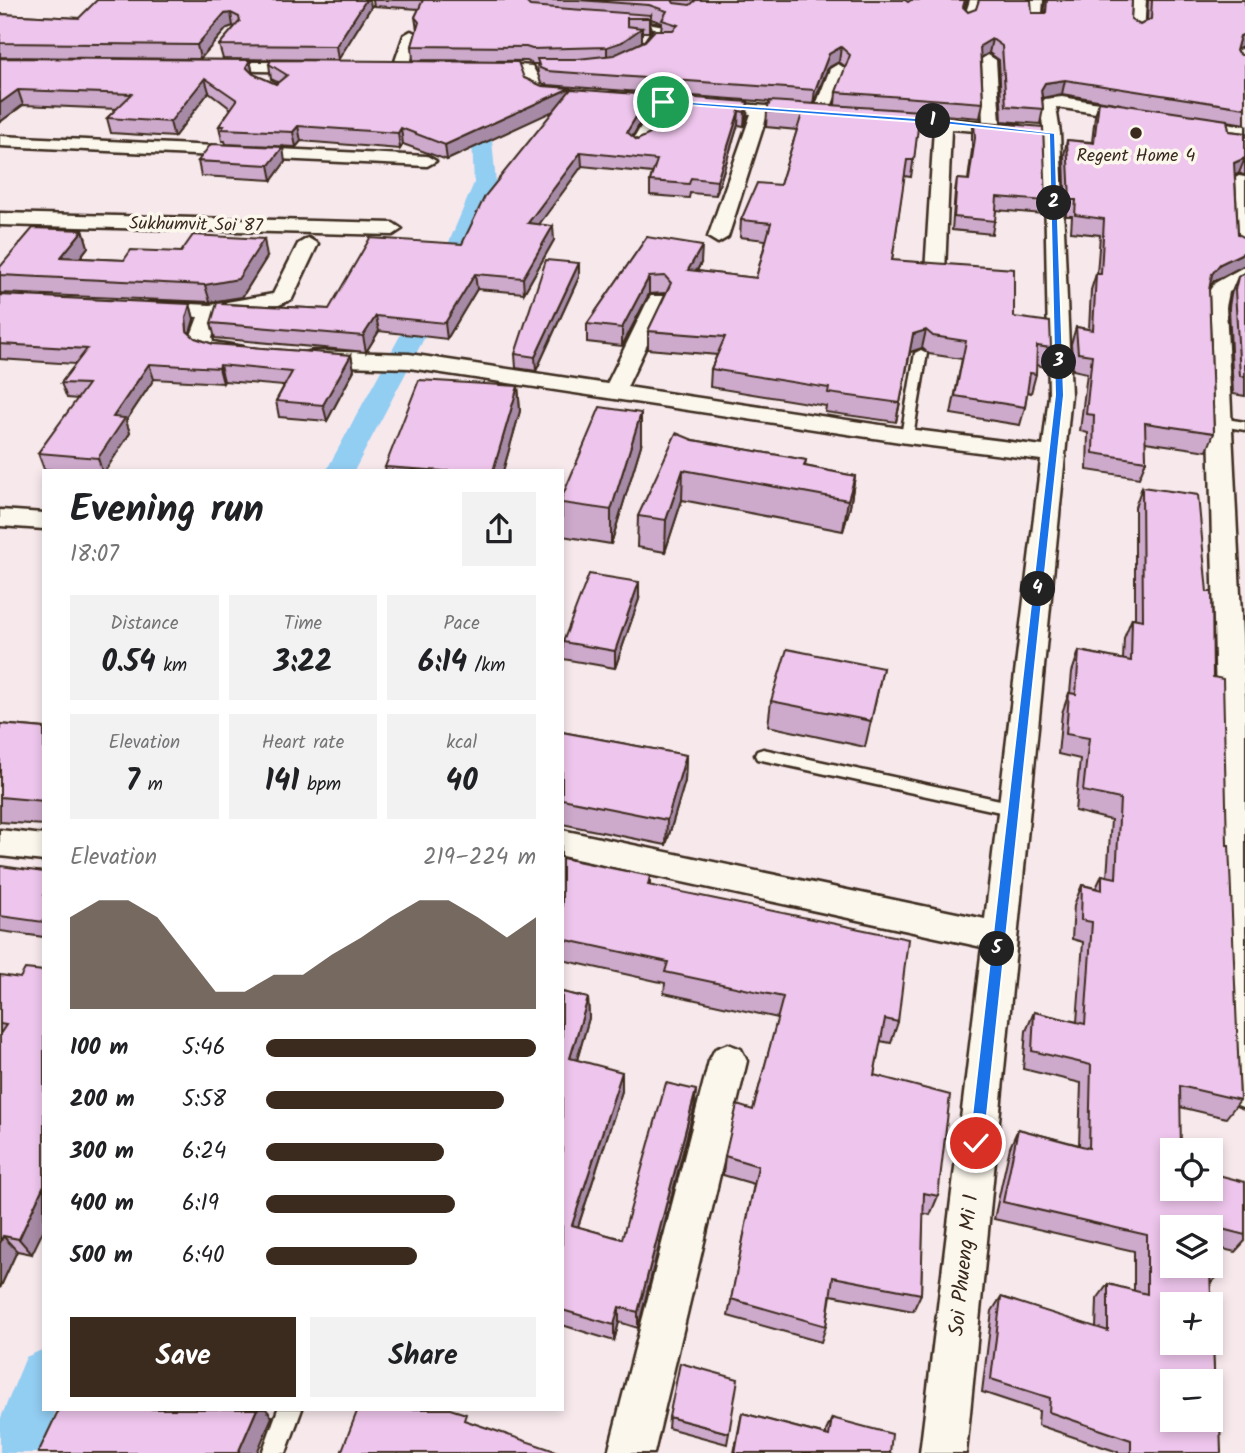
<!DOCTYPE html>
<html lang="en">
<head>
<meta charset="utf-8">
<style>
	:root { --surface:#fff; --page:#f2f2f2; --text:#202124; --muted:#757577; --accent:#3b2a1e }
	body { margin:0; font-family:Kalam,sans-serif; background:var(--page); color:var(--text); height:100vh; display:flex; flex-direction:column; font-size:26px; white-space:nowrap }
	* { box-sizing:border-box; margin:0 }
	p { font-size:23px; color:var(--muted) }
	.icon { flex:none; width:38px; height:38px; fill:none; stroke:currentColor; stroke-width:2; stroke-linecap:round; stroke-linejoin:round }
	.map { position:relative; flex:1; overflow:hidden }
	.side { position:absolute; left:42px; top:469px; width:522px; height:942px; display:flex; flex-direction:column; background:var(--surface); border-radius:0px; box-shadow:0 4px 10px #0003 }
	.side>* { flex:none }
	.buttons { position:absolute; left:1160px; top:1138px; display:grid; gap:14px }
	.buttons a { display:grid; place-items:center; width:63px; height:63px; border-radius:0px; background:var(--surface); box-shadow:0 4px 10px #0003; font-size:35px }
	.pin { position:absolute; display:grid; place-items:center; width:60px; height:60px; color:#fff; margin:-30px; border:4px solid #fff; border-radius:50%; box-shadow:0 2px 7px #0007 }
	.km { position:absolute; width:35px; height:35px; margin:-18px; border-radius:50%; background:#222; color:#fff; font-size:19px; line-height:35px; text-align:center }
	.round { display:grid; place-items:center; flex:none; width:74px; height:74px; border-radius:0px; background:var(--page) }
	.head { display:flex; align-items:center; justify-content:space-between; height:119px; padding:0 28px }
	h1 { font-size:38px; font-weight:800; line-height:52px }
	.figures { display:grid; grid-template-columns:repeat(3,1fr); gap:10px; height:119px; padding:7px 28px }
	.figures div { display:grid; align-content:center; border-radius:0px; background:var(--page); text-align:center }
	.figures b { font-size:30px; font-weight:800 }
	.figures small { font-size:19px; font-weight:400 }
	.figures p { font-size:19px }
	.chart { height:196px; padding:14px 28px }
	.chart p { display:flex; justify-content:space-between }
	.chart svg { width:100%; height:126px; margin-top:7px; fill:var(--accent); opacity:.7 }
	.cta { display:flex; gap:14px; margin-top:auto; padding:14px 28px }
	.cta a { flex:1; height:80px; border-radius:0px; background:var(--accent); color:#fff; font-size:28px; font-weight:800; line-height:80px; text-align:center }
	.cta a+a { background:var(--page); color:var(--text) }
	ul { padding:0 28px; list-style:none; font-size:23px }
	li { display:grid; grid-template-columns:112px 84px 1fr; align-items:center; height:52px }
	li i { height:18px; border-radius:9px; background:var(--accent) }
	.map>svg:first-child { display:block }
</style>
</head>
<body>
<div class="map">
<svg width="1245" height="1453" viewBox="0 0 1245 1453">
	<rect width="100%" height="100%" fill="#f7e8ec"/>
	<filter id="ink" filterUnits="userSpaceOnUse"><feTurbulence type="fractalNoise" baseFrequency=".0143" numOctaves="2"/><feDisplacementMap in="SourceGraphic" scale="14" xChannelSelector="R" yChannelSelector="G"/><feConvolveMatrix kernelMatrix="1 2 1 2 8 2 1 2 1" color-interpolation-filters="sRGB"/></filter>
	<g filter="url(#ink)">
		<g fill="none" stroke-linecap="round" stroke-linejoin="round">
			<g fill="#92cdf2" fill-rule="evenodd">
				<path d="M493,0H509L488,97L496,183L465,261L354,471H326L441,261L474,183L470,97Z"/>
				<path d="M44,1349V1409H56L44,1453H0V1420L26,1357Z"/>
			</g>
			<defs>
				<g id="service">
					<path d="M970,0H978L971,22L967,24L963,22Z"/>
					<path d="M631,20L664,26L649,49L642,47L655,28L628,24Z"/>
					<path d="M921,350L927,353L913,436L907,440L901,436L915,353Z"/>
					<path d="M1220,418L1245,422V430L1216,425V419Z"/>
					<path d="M763,749L1014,803L1020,804L1022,809L1020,814L1014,815L757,759L755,755L757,751Z"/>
					<path d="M278,1409H302L286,1453H262Z"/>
				</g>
				<g id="minor">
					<path d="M365,0H379L371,5L366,4Z"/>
					<path d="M1029,0H1043L1041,25H1031Z"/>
					<path d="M1132,0H1146L1144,33L1137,37L1130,33Z"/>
					<path d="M411,31L418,35L409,67L401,72L396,70L393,67L404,35Z"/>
					<path d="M988,55L996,60L1000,123L1020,125L1022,129L1014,134L951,129L945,272L942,276H928L925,272L934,128L878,123L870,118L878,113L983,122L980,60Z"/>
					<path d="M210,62H310L318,67L310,72L205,70L202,67L205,64Z"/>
					<path d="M479,62L532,66L544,87L564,89L572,94C564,101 542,100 532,94C526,89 523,81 521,73L474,70L471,67L474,64Z"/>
					<path d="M838,64L846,69L827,117L767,115L728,237L718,243L708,237L751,114L668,107L647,147L638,152L629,147L653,106L610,103L602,98L610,93L814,110L830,69Z"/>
					<path d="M1062,97L1136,109L1144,114L1136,119L1056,107L1060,133L1071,395L966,1453H920L982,947L562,856V830L985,919L1041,460L907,443L409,368L313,365L305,363L302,358L305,353L313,351L409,354L607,384L648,300L651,296H665L668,300L627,387L907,429L1043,446L1049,395L1044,133L1040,105L1045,99Z"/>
					<path d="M1189,117L1245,126V136L1183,126L1181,122Z"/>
					<path d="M0,136L427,156L436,161L427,166L0,146Z"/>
					<path d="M1239,176L1245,177V256L1235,250L1230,181Z"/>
					<path d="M0,213L393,223L402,229L393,235L0,225Z"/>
					<path d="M308,238L318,244L292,299L279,305L219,316L212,338L213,342L244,347L247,352L244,357H218L196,351L190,338L198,317L151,314L144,312L141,308L144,304L151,302L210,305L273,294L298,244Z"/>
					<path d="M1245,266V284L1229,292L1226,307L1245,697V1108L1232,1103L1226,1091L1206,307L1209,291L1215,283Z"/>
					<path d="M0,510L44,513V529L0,526Z"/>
					<path d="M0,830L44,835V861L0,856Z"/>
					<path d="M728,1044L741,1049L747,1061L654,1453H608L709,1061L715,1049Z"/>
				</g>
			</defs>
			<use href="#service" stroke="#3b2a1e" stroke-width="5"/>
			<use href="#minor" stroke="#3b2a1e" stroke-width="5"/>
			<use href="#service" fill="#fbf7ec" fill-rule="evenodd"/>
			<use href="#minor" fill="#fbf7ec" fill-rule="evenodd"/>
		</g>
		<g fill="#cda9cb" stroke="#3b2a1e" stroke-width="2" fill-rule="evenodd">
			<path d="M373,0H905L908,2L911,0H967L964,9L968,12L1032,13H1044L1045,0H1132L1131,19L1140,25L1147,21L1148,0H1245V46L1236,49V51L1241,55H1245V124L1227,121L1229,131L1245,133V176L1239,173L1235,176L1238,234L1245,238V265L1214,281L1210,285L1209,290L1214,433L1207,451L1145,442L1146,461L1139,478L1087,470L1088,433L1080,431L1087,373L1073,370L1071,344L1076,327L1089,329L1091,290L1096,274H1097L1100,235L1071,232L1072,216H1066L1064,155L1067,140L1092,142L1095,116L1099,101L1121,104L1062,94L1042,98L1043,109L1040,124L1002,121L999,60L989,53L981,58L983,103L980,118L920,113L911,177L904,176L892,260L1014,317L1051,348L1046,367L1036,365V374L1031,393L1027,392L1025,407L1020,425L951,414L962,359L929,354L922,348L910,352L896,422L825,412L826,406L710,387L711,369L717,355L648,349V331L666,294L665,293L649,294L622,346L587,342V324L647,237L701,263L697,271L756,278L766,240L740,237L741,220L780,185L797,130L766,127L767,111L770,102L548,85L541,83L538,74L537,64H533L527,61L413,60L412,46L417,30L415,17L419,9L374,6ZM651,19L662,23L661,30L642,42V32H649L650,29ZM839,62L846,67L836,92L835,105L814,104L828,68Z"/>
			<path d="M371,7L338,60L223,59L219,45L235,27L233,26L227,28L200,59L0,57V14L79,18Z"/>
			<path d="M0,58L250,60L253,74L276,84L277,82L271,79L269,64L524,78L542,86L570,91L649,108L632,136L637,140L748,102L747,115L744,126L738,125L716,195L690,193L689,198L650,195V181L652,173L582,166L539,224L554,240L524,293L477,289L447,339L379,331L366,352L215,338L211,323L226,304L329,309L462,244L554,110L447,160L403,144L400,149L301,141L296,147L226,144L225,141H222L219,126L231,109L209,92L174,137L111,133L107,118L117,109L23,105L0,122Z"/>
			<path d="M974,121L1046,201L1043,214L996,210L992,234L952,230L955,191L957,179L968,180L972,150V133Z"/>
			<path d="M198,161L285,162L272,180L201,176Z"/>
			<path d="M83,230L88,247L80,258L124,260L181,252L267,257L242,297L210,302L0,293V267Z"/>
			<path d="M1245,273V396L1233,394L1229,307L1231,294L1238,277Z"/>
			<path d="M579,277L536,371L516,368L515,354Z"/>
			<path d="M0,295L190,304L194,319L190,334L195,338L213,344L351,355L354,370L327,421L279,417L276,401L284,386L224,381L223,383L154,379L126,421L130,433L105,471H64L44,469L38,453L78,399L67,398L61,383L76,364L0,359Z"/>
			<path d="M518,386L520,411L503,471H386L385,467Z"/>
			<path d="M693,440L806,460L805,466L855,476L850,507L843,531L682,500L665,552L637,547L638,516Z"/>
			<path d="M641,445L611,544L562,536V497Z"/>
			<path d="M1142,487L1213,677L1227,845L1240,1100L1226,1118L1180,1107L1172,1188L1245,1235V1241L1235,1252L1219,1248L1220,1274L1210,1284L1216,1418L1221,1453H1118V1452L1038,1425L1039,1411L982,1392L992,1311L1001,1297L1096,1328L1097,1299L1108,1284L1134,1291V1251L994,1219L1010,1147L1018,1129L1079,1145L1081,1083L1023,1069L1026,1031L1034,1012L1077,1022L1083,942L1072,939L1074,905L1082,885L1096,888L1102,875L1107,877L1111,820L1075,811L1080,759L1058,754L1062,713L1069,693H1070L1072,672L1079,651L1123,660L1124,638L1132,618H1135V507Z"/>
			<path d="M639,599L615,668L563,659V642Z"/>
			<path d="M883,668L865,747L768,726L771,701Z"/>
			<path d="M0,724L44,728V825L0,822Z"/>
			<path d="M562,732L686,755L685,781L666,845L562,824Z"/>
			<path d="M562,858L650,876V886L898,1022L891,1043L880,1041L874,1075L938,1196L930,1215L923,1213L921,1294L913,1311L831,1295L826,1326L821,1342L728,1316L754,1184L723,1175L725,1156L753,1110L778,1018L664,993L665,983L562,960Z"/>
			<path d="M0,868L44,872V937L0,931Z"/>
			<path d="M0,975L32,1254L17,1251L0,1288Z"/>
			<path d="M562,992L588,998L589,1018L577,1060L622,1091L578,1227L622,1239L696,1090L694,1109L638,1328L619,1322L614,1341L562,1325Z"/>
			<path d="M742,1413L826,1435V1431L832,1418L890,1453H734Z"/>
			<path d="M669,1417L729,1433L727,1444L668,1428Z"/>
		</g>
		<g fill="#a78aa5" stroke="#3b2a1e" stroke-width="2">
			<path d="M366,0H370L371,7L338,60L336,46Z"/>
			<path d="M231,13L233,26L227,28L200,59L197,45L224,14Z"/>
			<path d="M651,15L650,29L649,32V18Z"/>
			<path d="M642,28V42L607,61V47Z"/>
			<path d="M1245,34V46L1236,50L1240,36Z"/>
			<path d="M992,39L989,53L977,60L980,46Z"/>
			<path d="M841,47L839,62L828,68L813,105L815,90L829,54Z"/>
			<path d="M250,60L253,75L246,67Z"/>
			<path d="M205,78L209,92L174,137L170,122Z"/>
			<path d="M1065,80L1062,94L1042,98L1041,90L1045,83Z"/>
			<path d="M570,88L571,103L447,160L445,145Z"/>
			<path d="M18,90L23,105L0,122V103Z"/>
			<path d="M649,95V108L627,146V132Z"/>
			<path d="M748,102L747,115L744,126L745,112Z"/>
			<path d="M739,111L738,125L716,195L717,181Z"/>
			<path d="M298,126L301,141L296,147L293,132Z"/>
			<path d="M401,128L403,144L400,149L398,133Z"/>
			<path d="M283,147L285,162L272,180L269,165Z"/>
			<path d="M581,152L582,166L529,238L528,223Z"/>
			<path d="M1245,158L1239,173L1229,179L1234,163Z"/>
			<path d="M553,226L554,240L524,293L523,278Z"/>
			<path d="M83,230L88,247L67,274L61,257Z"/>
			<path d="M264,239L267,257L242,297L210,302L205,285Z"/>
			<path d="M702,246L701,263L687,287L688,270Z"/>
			<path d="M1245,252V265L1214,281L1206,291L1212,274L1220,264Z"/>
			<path d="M579,263V277L536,371L535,357Z"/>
			<path d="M475,274L477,289L447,339L445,323Z"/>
			<path d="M649,277V294L622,346V328Z"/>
			<path d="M190,304L194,319L190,333L187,331L186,318Z"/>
			<path d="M376,316L379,331L366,352L363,336Z"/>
			<path d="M926,330L922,348L910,352L896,422L913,334Z"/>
			<path d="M351,355L354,370L327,421L323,405Z"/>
			<path d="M149,364L154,379L126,421L130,433L105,471H102L98,458L113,417Z"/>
			<path d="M220,365L224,381L223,383L219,368Z"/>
			<path d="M518,386L520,411L503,471H493Z"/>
			<path d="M641,413V445L611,544V510Z"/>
			<path d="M683,470L682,500L665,552L666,520Z"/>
			<path d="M855,476L850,507L843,531L848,500Z"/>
			<path d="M639,582V599L615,668V651Z"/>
			<path d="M686,755L685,781L666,845L667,820Z"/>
			<path d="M588,998L589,1018L572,1077L570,1058Z"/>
			<path d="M622,1072V1091L573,1242L572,1225Z"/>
			<path d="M696,1090L694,1109L638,1328V1312Z"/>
			<path d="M44,1185V1229L32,1254L19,1239Z"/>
			<path d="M3,1236L17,1251L0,1288V1243Z"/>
			<path d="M619,1307V1322L614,1341V1325Z"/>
			<path d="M257,1409H266L272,1417L257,1453H238Z"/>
		</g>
		<g fill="#eec5ec" stroke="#3b2a1e" stroke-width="2" fill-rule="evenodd">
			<path d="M97,0H366L336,46L219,45L240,21L239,17L231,13L224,14L197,45L0,43V14L79,18Z"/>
			<path d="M423,0H526L525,1L530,6L651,15L649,18H627V26L642,28L622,42L607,47L532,49L526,47L412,46L419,22L415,17Z"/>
			<path d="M578,0H672L674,3L690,5L696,0H905L908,2L911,0H965L963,7L968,12L976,9L979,0H1031L1032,13H1046L1047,0H1132L1131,19L1140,25L1151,19L1152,0H1245V34L1240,36L1236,51L1241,55H1245V108L1065,80L1045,83L1041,90L1043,109L1006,106L1002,46L992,39L980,46L983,103L836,92L850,55L841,47L829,54L815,90L547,71L540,68L537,59H578L614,55L645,41L655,30H673L678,25L662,20L667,11L649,5Z"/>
			<path d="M0,58L250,60L246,67L253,74L276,84L287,75L269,64L271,60L518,62L524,78L542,86L570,88L445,145L401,128L398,133L298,126L293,132L222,129L224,126H219L237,100L205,78L170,122L107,118L132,94L18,90L0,103Z"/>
			<path d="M571,89L649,95L627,132L637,140L650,134L670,96L748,102L745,112L739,111L717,181L691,178L689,184L650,181L657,160L581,152L528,223L553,226L523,278L475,274L445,323L376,316L363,336L211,323L217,303L225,302L223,304L329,309L370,238L462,244L485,196Z"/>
			<path d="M770,101L920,111L914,160H907L892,260L1014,269V317L1050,322L1051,348L1037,346L1036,374L1030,373L1025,407L955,396L966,341L933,336L926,330L913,334L900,403L828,393L829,388L711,369L725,337L648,331L671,283L665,276L649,277L622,328L587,324L647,237L702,246L688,270L756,278L771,223L741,220L757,183L780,185L802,114L767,111Z"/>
			<path d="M1099,101L1227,120L1229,131L1245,133V158L1234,163L1238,234L1245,238V252L1220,264L1212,274L1209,290L1214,433L1145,423L1146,461L1093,453L1094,415L1086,414L1092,355L1078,353L1076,327L1093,330L1096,274H1101L1104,219L1075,215L1076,200H1070L1067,140L1094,143Z"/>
			<path d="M974,121L1043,127L1046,201L997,197L995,221L954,217L957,179L969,180L975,138Z"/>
			<path d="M211,144L283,147L269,165L198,161Z"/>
			<path d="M33,228L83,230L61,257L124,260L131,250L181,252L193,235L264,239L238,279L205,285L0,275V267Z"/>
			<path d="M546,260L579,263L535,357L515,354Z"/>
			<path d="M1245,273V377L1240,376L1235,290L1238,277Z"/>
			<path d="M0,295L190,304L186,318L187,331L195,338L213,344L351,355L323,405L276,401L292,372L220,365L219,368L149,364L113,417L125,418L98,458L38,453L88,384L61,383L87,349L0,344Z"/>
			<path d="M419,380L518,386L493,471H444L385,467Z"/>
			<path d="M600,407L641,413L611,510L562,503V497Z"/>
			<path d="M676,433L693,440L806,460L804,466L855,476L848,500L683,470L666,520L638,516Z"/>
			<path d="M1142,487L1198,495L1207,592H1212L1213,677L1223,679L1227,845H1229L1240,1100L1180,1086L1181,1150H1172V1188H1211V1173L1245,1182V1235L1218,1228L1220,1274L1210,1271L1216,1418L1220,1419L1221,1453H1131V1440L1049,1412L1050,1398L991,1379L1001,1297L1108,1331V1284L1147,1294V1235L1003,1202L1018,1129L1089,1148L1091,1065L1032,1051L1034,1012L1085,1024L1092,922L1081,920L1082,885L1102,890V875L1116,878L1120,799L1083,791L1089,738L1066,734L1069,693L1076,694L1079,651L1131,661L1132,618L1143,620ZM1172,1227H1211V1265H1172ZM1172,1304H1211V1342H1172ZM1172,1381H1211V1419H1172Z"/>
			<path d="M589,574L639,582L615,651L563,642Z"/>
			<path d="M787,649L883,668L871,721L771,701Z"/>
			<path d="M0,724L44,728V801L0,797Z"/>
			<path d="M562,732L686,755L667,820L562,799Z"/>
			<path d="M562,858L650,876L648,885L908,939L898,1022L885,1019L874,1075L950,1095L938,1196L924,1193L921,1294L833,1277L826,1326L731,1299L758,1166L725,1156L737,1105L753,1110L783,997L665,972L668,962L562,939Z"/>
			<path d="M1,866L44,872V919L43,922L0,916V868Z"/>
			<path d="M25,969L44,971V1185L19,1239L3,1236L0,1243V1034L6,1025L0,1024V975L20,978Z"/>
			<path d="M562,992L588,998L570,1058L622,1072L572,1225L622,1239L666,1083L696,1090L638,1312L619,1307L614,1325L562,1310Z"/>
			<path d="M680,1363L738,1379L729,1433L669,1417Z"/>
			<path d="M59,1409H257L238,1453H38Z"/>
			<path d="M358,1409H450L466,1414L464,1420L561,1453H341Z"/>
			<path d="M742,1413L829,1436L832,1418L892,1434L890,1453H735Z"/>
		</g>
	</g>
	<path fill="#1a73e8" stroke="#fff" stroke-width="2" d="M663,100L943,120L1055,133L1064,395L984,1143L981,1148L976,1150L971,1148L969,1143L1055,395L1049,135L943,124L660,103Z"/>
	<circle fill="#3b2a1e" stroke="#fbf7ec" stroke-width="2.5" cx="1136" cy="133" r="7"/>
	<g text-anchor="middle" stroke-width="7" stroke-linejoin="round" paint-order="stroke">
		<g font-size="18" fill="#3b2a1e" stroke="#fbf7ec">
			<text x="1136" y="161">Regent Home 4</text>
		</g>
		<g font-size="18" fill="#3b2a1e" stroke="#fbf7ec">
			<text transform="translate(196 224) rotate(1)" y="6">Sukhumvit Soi 87</text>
		</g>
		<g font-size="21" fill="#3b2a1e" stroke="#fbf7ec">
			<text transform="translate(963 1265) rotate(-84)" y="7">Soi Phueng Mi 1</text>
		</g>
	</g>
</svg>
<div class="buttons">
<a><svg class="icon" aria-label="locate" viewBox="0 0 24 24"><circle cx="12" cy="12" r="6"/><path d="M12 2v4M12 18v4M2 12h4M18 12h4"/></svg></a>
<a><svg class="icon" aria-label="layers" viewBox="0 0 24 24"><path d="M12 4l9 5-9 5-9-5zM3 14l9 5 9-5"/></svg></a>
<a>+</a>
<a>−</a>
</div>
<div class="pin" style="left:663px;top:102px;background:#1e9e55"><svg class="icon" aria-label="arrive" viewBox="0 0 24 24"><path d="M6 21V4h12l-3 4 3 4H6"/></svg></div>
<div class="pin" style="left:976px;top:1143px;background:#d93025"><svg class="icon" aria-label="check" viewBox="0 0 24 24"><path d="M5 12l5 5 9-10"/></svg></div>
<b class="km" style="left:933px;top:121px">1</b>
<b class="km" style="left:1054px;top:203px">2</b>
<b class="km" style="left:1059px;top:362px">3</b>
<b class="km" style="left:1038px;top:589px">4</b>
<b class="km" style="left:997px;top:949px">5</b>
<section class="side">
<div class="head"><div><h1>Evening run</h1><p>18:07</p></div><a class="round"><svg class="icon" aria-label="share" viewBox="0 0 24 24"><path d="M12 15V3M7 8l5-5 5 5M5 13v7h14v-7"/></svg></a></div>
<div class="figures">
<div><p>Distance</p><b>0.54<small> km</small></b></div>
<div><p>Time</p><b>3:22</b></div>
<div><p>Pace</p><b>6:14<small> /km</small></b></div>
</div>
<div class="figures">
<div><p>Elevation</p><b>7<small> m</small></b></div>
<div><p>Heart rate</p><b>141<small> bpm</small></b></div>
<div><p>kcal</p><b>40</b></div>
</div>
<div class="chart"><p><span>Elevation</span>219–224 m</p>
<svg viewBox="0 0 160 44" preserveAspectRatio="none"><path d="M0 44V12L10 6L20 6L30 12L40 25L50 38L60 38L70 32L80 32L90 25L100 19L110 12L120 6L130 6L140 12L150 19L160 12V44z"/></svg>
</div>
<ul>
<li><b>100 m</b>5:46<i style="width:100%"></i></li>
<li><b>200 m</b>5:58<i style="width:88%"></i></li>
<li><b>300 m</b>6:24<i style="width:66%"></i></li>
<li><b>400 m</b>6:19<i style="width:70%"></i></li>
<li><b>500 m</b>6:40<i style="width:56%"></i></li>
</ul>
<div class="cta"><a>Save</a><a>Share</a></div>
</section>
</div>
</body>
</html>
